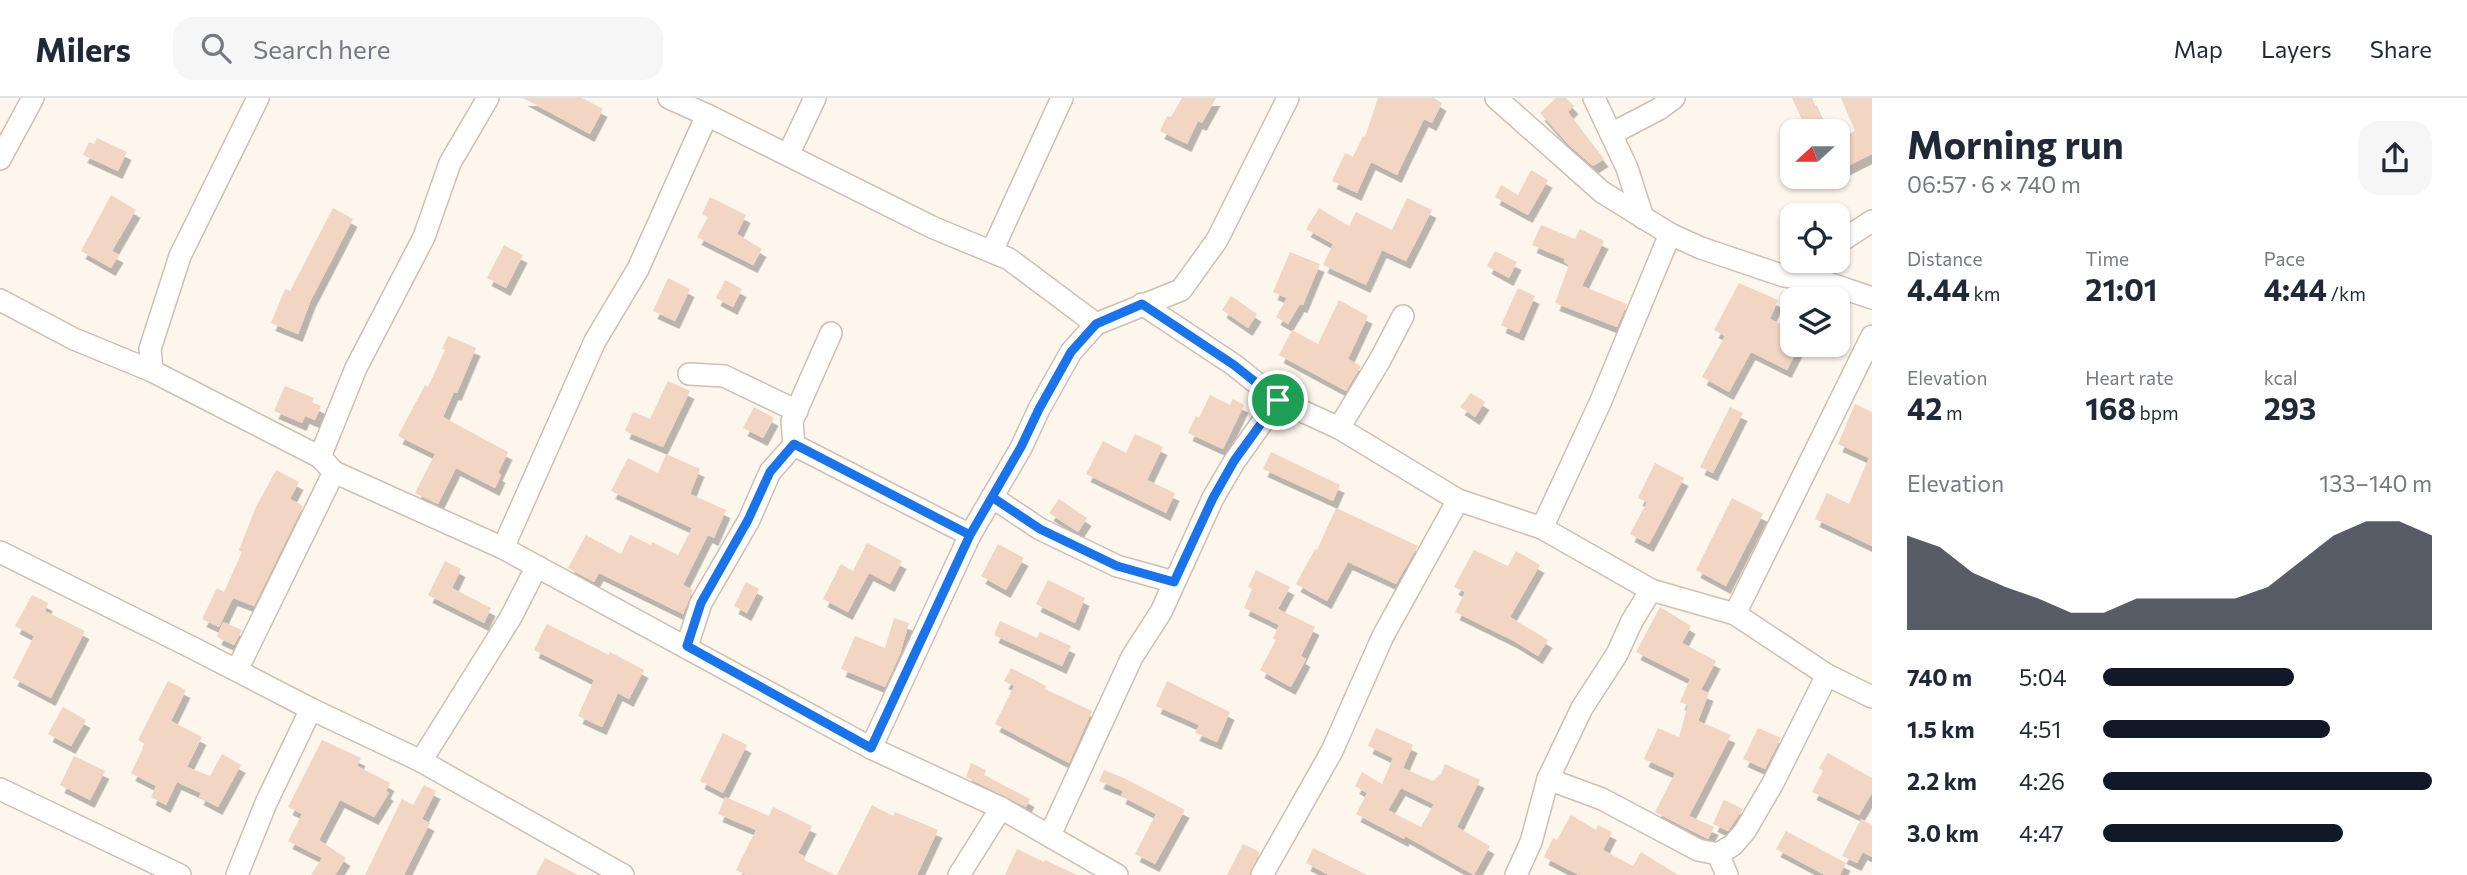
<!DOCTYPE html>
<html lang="en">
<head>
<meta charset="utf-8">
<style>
	:root { --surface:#fff; --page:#f6f6f7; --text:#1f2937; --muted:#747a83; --line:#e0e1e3; --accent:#111827 }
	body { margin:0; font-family:Commissioner,sans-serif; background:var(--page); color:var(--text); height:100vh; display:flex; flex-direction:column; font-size:26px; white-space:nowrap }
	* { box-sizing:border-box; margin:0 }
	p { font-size:23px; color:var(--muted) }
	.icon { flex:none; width:38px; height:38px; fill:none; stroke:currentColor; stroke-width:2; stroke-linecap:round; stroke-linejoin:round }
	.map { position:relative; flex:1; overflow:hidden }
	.side { display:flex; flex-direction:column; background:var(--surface); width:595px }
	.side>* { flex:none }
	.needle { width:46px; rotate:249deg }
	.fabs { position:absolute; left:1780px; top:21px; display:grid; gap:14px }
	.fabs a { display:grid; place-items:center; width:70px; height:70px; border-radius:14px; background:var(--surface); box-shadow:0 2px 5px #0004; font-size:35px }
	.pin { position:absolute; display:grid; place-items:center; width:60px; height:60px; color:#fff; margin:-30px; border:4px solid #fff; border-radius:50%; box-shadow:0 2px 7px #0007 }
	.round { display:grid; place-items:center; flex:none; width:74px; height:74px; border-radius:21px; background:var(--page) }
	.overview { display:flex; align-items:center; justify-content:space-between; height:119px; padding:0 35px }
	h1 { font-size:38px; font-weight:700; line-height:52px }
	.metrics { display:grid; grid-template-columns:repeat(3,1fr); gap:10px; height:119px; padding:7px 35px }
	.metrics div { display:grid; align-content:center }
	.metrics b { font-size:30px; font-weight:700 }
	.metrics small { font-size:19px; font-weight:400 }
	.metrics p { font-size:19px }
	.chart { height:196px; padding:14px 35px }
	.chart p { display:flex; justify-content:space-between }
	.chart svg { width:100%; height:126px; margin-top:7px; fill:var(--accent); opacity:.7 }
	ul { padding:0 35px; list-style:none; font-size:23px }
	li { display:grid; grid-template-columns:112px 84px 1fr; align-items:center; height:52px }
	li i { height:18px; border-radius:9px; background:var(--accent) }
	header { display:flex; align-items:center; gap:42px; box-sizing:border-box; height:98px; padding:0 35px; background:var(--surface); border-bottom:2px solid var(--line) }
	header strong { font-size:33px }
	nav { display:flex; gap:38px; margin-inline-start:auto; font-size:24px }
	.search { width:490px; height:63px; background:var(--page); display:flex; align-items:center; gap:18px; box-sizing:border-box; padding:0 24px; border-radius:21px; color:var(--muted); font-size:26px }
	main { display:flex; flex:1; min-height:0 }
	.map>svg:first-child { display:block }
</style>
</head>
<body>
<header>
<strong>Milers</strong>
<div class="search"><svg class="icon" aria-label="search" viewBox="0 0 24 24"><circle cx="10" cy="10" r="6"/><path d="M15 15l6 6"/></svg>Search here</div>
<nav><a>Map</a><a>Layers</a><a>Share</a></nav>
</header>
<main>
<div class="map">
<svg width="1872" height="777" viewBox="0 0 1872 777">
	<defs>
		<filter id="shadow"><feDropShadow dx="4.5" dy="8" stdDeviation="0" flood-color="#0004"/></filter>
	</defs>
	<rect width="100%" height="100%" fill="#fdf6ec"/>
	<g fill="#f3d5c3" fill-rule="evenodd" filter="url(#shadow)">
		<path d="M523,0H582L603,11L590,36Z"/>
		<path d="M1182,0H1216L1202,25L1198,23L1187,46L1160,33L1167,18L1171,19Z"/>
		<path d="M1378,0H1434L1442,5L1432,25L1424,21L1397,77L1371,64L1357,95L1332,83L1345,55L1353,59L1363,38L1365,39Z"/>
		<path d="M1556,0H1566L1574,8L1568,14L1604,61L1593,68L1570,48L1540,15Z"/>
		<path d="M1792,0H1812L1827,33H1807Z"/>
		<path d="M1841,0H1872V56L1838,73V42L1855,33Z"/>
		<path d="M97,40L127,54L118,73L83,57L89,44L94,46Z"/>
		<path d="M1531,72L1548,82L1528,117L1495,99L1501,87L1518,97Z"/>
		<path d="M111,97L136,112L112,153L119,157L111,170L81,153Z"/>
		<path d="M710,99L746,117L737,136L762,151L753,167L697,139L708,119L702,116Z"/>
		<path d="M1407,100L1432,112L1406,163L1382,152L1366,187L1323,167L1333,146L1306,131L1319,110L1349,128L1356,114L1392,132Z"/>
		<path d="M333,110L353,121L311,202L298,236L271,225L285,191L290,193Z"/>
		<path d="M1541,127L1575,141L1580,131L1604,143L1582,188L1627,206L1617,229L1555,205L1569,167L1564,164L1565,161L1532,147Z"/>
		<path d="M504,147L523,157L506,190L487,180Z"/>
		<path d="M1495,153L1517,164L1509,180L1487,168Z"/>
		<path d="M1290,154L1320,166L1303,207L1300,206L1288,226L1276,219L1287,200L1273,194Z"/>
		<path d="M668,180L690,191L675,223L653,213Z"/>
		<path d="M725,182L742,191L733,209L716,200Z"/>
		<path d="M1739,185L1778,202L1770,221L1792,232V247H1800L1787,272L1751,254L1729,294L1702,279L1725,238L1714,232Z"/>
		<path d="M1518,190L1535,198L1519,235L1501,227Z"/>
		<path d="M1231,198L1257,216L1248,230L1222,212Z"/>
		<path d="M1339,202L1368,218L1348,261L1361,268L1346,293L1279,257L1292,232L1318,246Z"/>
		<path d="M448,238L476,250L457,295L454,294L443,319L508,354L498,375L501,377L495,390L456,370L438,406L415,395L435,356L398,338L425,287L428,289L445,252L442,251Z"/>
		<path d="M668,283L690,293L663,349L625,333L633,314L650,321Z"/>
		<path d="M285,288L314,300L312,304L321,308L315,322L305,318L302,325L274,313Z"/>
		<path d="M1471,295L1485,304L1475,319L1460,309Z"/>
		<path d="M1210,297L1230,307L1233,301L1244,307L1223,351L1188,335L1196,318L1199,320Z"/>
		<path d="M1855,306L1872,314V448L1815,421L1827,395L1849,406L1869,360L1838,346Z"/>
		<path d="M754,309L774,320L763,340L743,330Z"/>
		<path d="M1730,309L1743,315L1713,375L1700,369Z"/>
		<path d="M1135,336L1163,349L1147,382L1175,395L1166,415L1086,376L1103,343L1126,355Z"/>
		<path d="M1271,354L1340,387L1333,403L1263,371Z"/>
		<path d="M666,356L700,371L690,396L726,412L714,440L708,437L683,487L693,492L683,516L599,475L594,484L568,470L586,437L621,456L630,437L651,447L652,444L678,457L692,430L611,393L628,360L658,375Z"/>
		<path d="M1655,365L1684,380L1649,446L1630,436L1647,404L1638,400Z"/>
		<path d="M276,372L299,384L290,401L303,408L254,508L233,500L219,529L202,521L217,490L224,494L242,454L239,452L255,411Z"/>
		<path d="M1732,400L1763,416L1726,488L1696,472Z"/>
		<path d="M1059,401L1087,420L1078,434L1049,415Z"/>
		<path d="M1336,410L1418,448L1396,486L1348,464L1327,503L1296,486L1315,451L1317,452Z"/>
		<path d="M867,445L902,463L890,486L869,475L848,514L823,501L841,466L853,473Z"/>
		<path d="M998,446L1024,460L1006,492L981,478Z"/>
		<path d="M1474,452L1508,468L1516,453L1540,467L1510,519L1548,542L1538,558L1514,543L1455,514L1465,494L1454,489Z"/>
		<path d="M445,463L461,471L452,490L491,510L484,525L428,497Z"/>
		<path d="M1256,472L1290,489L1278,511L1315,529L1301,558L1306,561L1291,589L1260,572L1276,542L1273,541L1279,527L1244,510L1252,491L1248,489Z"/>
		<path d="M1048,482L1085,500L1075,525L1036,506Z"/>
		<path d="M746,484L759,491L747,515L734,508Z"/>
		<path d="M32,497L48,505L45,513L85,533L51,600L13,580L34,538L15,528Z"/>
		<path d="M1660,509L1691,528L1682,545L1716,563L1701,592L1709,595L1698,623L1731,637L1689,718L1714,729L1708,741L1655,714L1675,675L1644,661L1658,630L1679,639L1688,607L1680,604L1690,581L1636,554Z"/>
		<path d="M894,520L909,525L900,556L885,589L841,571L855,538L885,550Z"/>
		<path d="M1000,523L1037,540L1040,534L1071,548L1062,568L994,537Z"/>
		<path d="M223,524L242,532L234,547L217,539Z"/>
		<path d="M547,526L609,557L610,554L644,572L629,601L618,595L602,629L578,618L594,582L534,552Z"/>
		<path d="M1011,570L1046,588L1045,591L1092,613L1069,665L995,626L1014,588L1004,583Z"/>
		<path d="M168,583L186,592L171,623L202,639L187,669L210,678L222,656L241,667L218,709L199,699L201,695L177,684L166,707L151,699L156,688L131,675L145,646L138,642Z"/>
		<path d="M1167,583L1230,614L1217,644L1195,635L1199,627L1156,608Z"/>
		<path d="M63,609L86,622L71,648L48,636Z"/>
		<path d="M1376,630L1413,647L1403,670L1433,683L1441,676L1445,666L1480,682L1457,729L1490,748L1474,777L1405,738L1404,741L1356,716L1367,695L1355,688L1362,674L1382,686L1393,660L1368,648ZM1401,690L1434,706L1421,729L1388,712Z"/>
		<path d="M1758,630L1781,640L1765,671L1743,661Z"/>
		<path d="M723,635L747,647L723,695L700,683Z"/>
		<path d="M322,642L361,660L357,668L390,685L386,693L389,695L374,719L340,702L319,742L346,760L335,777H311L322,760L288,743L302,716L288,709Z"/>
		<path d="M1828,655L1872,680V695L1859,717L1812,694L1823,673L1819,670Z"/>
		<path d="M74,658L105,673L90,702L60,687Z"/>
		<path d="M971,665L986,672L984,677L1030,701L1026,709L966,679Z"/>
		<path d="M1104,672L1126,681L1185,712L1155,766L1135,756L1156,716L1121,698L1123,693L1099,683Z"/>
		<path d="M424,687L436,693L422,721L430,725L404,777H365L402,701L413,707Z"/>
		<path d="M725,699L769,718L773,709L812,728L798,755L806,759L804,762L835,777H746L736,772L756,732L718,716Z"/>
		<path d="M1724,702L1743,711L1728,733L1713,726Z"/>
		<path d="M872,707L893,718L895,714L938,732L917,777H837Z"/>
		<path d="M1571,717L1596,732L1598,727L1612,734L1603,752L1633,768L1641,754L1678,777H1579L1544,759L1553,740L1557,742Z"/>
		<path d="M1861,721L1872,727V759L1863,754L1857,765L1842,758Z"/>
		<path d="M1786,733L1846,765L1840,777H1825L1776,751Z"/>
		<path d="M1243,746L1260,754L1249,777H1227Z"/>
		<path d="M1313,750L1367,777H1329L1306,765Z"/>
		<path d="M1017,751L1044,764L1045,762L1077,777H1005Z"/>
		<path d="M545,760L578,777H536Z"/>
	</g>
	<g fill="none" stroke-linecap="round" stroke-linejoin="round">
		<defs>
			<g id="minor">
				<path d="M258,0L180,158L150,251L152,273L320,359L356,270L424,139L450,65L488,0"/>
				<path d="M1496,0L1602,94L1670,136L1600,305L1542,430"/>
				<path d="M1594,0L1627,70L1643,120"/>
				<path d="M707,17L934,130L1009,161L1096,226"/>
				<path d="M1611,36L1659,11L1674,0"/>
				<path d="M788,57L815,0"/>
				<path d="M0,61L33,0"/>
				<path d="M1670,136L1701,150L1784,178L1828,185L1872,200"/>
				<path d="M1838,145L1872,123"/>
				<path d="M992,153L1062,0"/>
				<path d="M0,202L74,241L152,273"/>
				<path d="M1142,206L1234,267L1278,302L1339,330L1458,402L1542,430L1651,492L1735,516L1827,577L1872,599"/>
				<path d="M689,276L724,278L797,313"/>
				<path d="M1339,330L1380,262L1403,218"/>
				<path d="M794,347L792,323L831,235"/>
				<path d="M320,359L334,374L503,450L871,650L1001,710L1117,777"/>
				<path d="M992,399L1040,431L1117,468L1174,484"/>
				<path d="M503,450L595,243L638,171L707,17L669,0"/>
				<path d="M0,454L197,552L311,611L421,663L623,777"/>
				<path d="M1651,492L1632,523L1617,556L1582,610L1548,681L1602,701L1698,752L1718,756L1733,747L1745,733L1773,685L1827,577"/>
				<path d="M1735,516L1872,238"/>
				<path d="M687,548L701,505L749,422L770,374L794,347L970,437"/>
				<path d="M237,572L334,374"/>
				<path d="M871,650L970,437L1021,350L1039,311L1071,254L1096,226L1181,192L1217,142L1288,0"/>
				<path d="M421,663L511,519L537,468"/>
				<path d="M0,691L180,777"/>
				<path d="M1050,737L1132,559L1161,514L1213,400L1234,364L1278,302"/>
				<path d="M1718,756L1727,777"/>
				<path d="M237,777L266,705L311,611"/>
				<path d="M959,777L1001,710"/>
				<path d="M1262,777L1332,653L1383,538L1458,402"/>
				<path d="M1516,777L1531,744L1548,681"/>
			</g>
		</defs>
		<use href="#minor" stroke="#d1beb0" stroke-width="24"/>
		<use href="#minor" stroke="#fff" stroke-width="21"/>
	</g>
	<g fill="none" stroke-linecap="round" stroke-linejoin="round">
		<defs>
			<path id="route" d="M1278,302L1234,363L1213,400L1174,484L1117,468L1040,431L992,399L970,437L794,346L770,374L748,422L701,505L687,548L871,650L970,437L1021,349L1039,311L1071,254L1096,226L1142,206L1234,267L1278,302"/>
		</defs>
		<use href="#route" stroke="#fff" stroke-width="14"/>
		<use href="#route" stroke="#1a73e8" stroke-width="9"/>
	</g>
</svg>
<div class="fabs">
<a><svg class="needle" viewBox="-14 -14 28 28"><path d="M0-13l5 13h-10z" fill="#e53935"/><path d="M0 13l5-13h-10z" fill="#747a83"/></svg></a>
<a><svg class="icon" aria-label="locate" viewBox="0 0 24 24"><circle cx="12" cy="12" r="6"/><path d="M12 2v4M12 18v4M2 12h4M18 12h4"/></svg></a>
<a><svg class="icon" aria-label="layers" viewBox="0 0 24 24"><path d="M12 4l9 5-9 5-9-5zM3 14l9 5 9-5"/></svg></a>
</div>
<div class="pin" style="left:1278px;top:302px;background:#1e9e55"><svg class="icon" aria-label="arrive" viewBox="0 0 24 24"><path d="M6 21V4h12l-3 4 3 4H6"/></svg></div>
</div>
<section class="side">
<div class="overview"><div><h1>Morning run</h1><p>06:57 · 6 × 740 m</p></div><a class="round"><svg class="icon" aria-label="share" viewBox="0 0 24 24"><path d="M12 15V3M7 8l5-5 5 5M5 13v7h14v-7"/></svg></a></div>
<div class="metrics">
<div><p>Distance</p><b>4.44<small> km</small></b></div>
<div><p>Time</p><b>21:01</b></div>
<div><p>Pace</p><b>4:44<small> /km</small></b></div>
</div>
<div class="metrics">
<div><p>Elevation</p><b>42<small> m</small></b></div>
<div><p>Heart rate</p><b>168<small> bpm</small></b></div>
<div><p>kcal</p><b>293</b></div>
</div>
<div class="chart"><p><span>Elevation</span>133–140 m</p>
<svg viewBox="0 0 160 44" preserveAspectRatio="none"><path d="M0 44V11L10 15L20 24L30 29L40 33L50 38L60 38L70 33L80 33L90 33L100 33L110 29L120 20L130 11L140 6L150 6L160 11V44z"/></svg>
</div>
<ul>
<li><b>740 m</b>5:04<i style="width:58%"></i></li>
<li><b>1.5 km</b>4:51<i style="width:69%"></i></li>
<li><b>2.2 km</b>4:26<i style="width:100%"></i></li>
<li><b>3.0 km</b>4:47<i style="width:73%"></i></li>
</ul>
</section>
</main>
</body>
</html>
